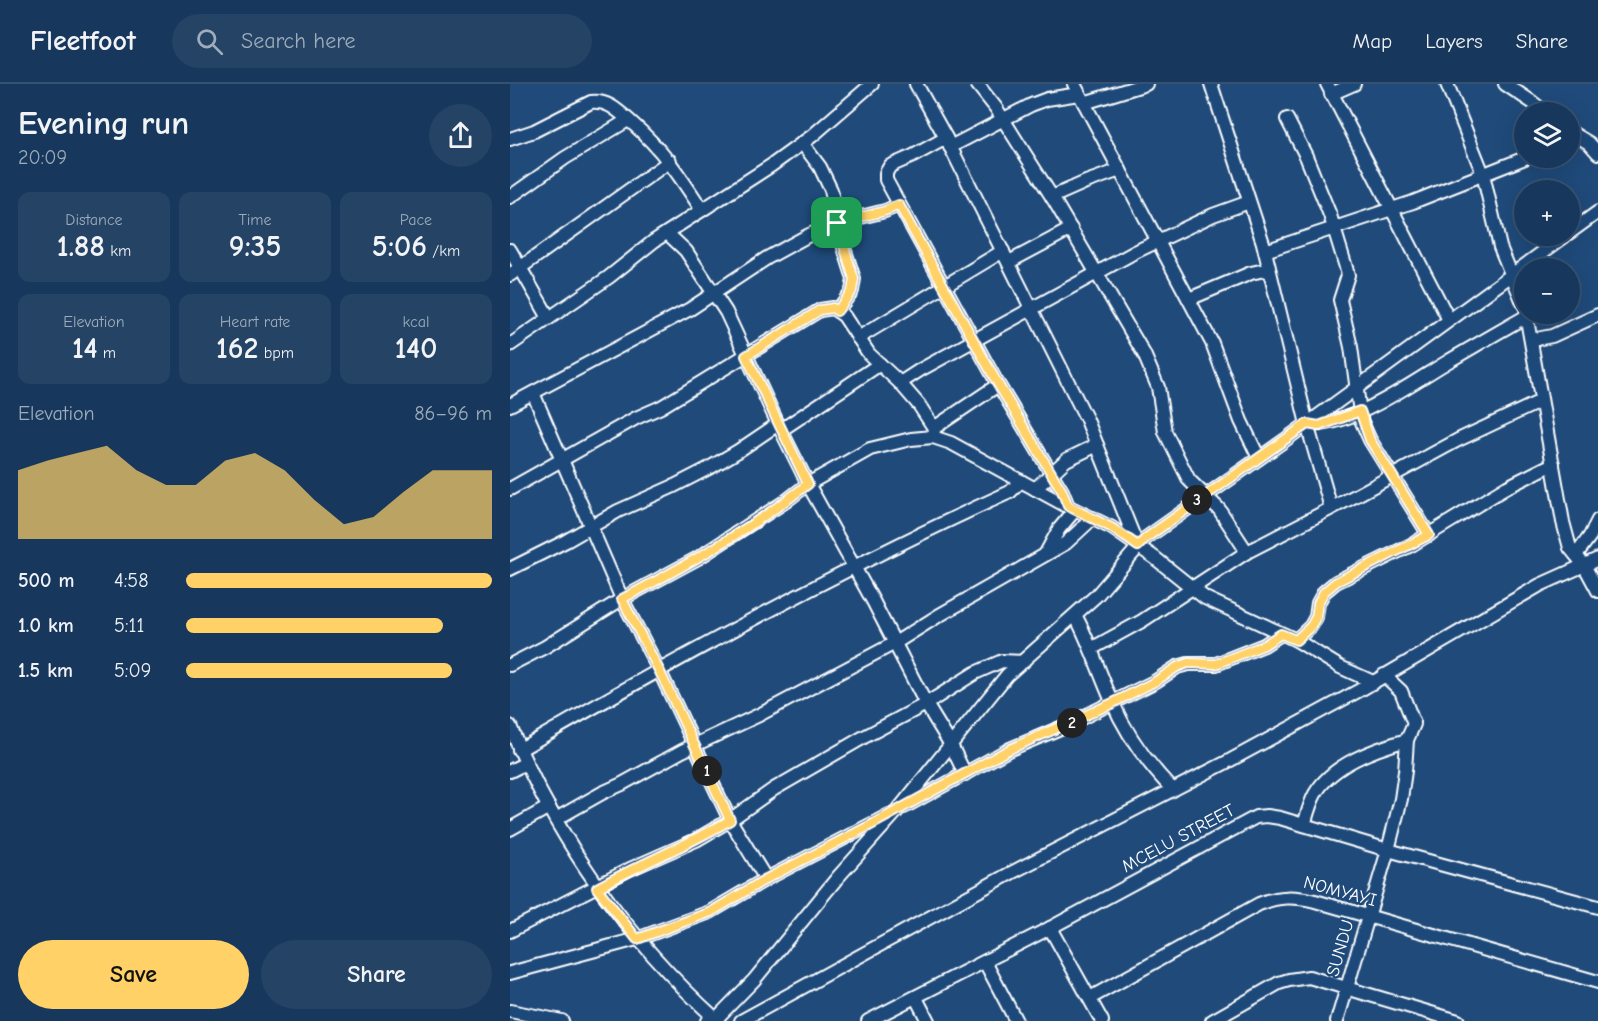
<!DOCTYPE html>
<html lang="en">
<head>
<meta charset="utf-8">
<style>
	:root { --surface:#17385c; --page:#244365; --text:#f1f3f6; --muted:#9eacbb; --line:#365272; --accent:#ffd166 }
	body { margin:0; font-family:"Comic Neue",sans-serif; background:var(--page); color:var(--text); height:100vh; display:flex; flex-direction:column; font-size:22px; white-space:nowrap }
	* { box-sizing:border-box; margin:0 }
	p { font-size:20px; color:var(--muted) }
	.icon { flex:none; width:33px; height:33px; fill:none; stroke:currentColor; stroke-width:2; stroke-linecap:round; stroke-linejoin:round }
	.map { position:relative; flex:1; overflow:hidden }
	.details { display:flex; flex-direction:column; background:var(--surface); width:510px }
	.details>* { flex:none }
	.fabs { position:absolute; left:1004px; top:18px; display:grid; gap:12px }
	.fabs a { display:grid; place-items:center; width:66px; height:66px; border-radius:50%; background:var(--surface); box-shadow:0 6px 24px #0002,0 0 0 2px var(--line); font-size:30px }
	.pin { position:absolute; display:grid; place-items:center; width:51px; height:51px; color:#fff; margin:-26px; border-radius:12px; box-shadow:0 3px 9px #0006 }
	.km { position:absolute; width:30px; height:30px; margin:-15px; border-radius:50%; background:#222; color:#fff; font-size:16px; line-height:30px; text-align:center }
	.round { display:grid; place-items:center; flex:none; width:63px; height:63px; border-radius:32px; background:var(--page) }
	.overview { display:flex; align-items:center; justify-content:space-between; height:102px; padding:0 18px }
	h1 { font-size:33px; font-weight:700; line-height:45px }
	.figures { display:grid; grid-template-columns:repeat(3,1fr); gap:9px; height:102px; padding:6px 18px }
	.figures div { display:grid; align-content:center; border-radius:12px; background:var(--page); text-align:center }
	.figures b { font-size:30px; font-weight:700 }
	.figures small { font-size:16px; font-weight:400 }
	.figures p { font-size:16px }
	.chart { height:168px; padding:12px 18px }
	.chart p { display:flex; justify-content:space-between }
	.chart svg { width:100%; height:108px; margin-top:6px; fill:var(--accent); opacity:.7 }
	.primary-button { display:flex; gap:12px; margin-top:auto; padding:12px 18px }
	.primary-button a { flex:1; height:69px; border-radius:36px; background:var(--accent); color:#111; font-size:24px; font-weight:700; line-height:69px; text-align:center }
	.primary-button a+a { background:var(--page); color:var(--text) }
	ul { padding:0 18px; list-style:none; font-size:20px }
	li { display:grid; grid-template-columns:96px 72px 1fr; align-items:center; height:45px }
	li i { height:15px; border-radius:8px; background:var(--accent) }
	header { display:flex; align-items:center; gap:36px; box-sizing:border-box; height:84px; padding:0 30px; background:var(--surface); border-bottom:2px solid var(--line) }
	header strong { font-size:28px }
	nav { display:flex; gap:33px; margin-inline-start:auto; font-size:21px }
	.search { width:420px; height:54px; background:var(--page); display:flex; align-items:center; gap:15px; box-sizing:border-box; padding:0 21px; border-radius:33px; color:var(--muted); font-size:22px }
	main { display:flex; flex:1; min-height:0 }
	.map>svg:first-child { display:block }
</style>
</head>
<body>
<header>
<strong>Fleetfoot</strong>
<div class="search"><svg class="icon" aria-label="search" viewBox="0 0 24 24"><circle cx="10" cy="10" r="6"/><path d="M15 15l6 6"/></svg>Search here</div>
<nav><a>Map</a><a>Layers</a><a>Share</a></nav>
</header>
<main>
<section class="details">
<div class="overview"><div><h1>Evening run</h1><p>20:09</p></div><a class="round"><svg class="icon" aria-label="share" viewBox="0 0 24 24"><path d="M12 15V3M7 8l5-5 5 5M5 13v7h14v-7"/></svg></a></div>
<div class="figures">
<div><p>Distance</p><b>1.88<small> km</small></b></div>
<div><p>Time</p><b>9:35</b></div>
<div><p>Pace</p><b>5:06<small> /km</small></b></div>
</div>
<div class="figures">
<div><p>Elevation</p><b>14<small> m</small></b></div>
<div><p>Heart rate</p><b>162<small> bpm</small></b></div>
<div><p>kcal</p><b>140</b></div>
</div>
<div class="chart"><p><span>Elevation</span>86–96 m</p>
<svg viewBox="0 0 160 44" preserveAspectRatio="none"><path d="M0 44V16L10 12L20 9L30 6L40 16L50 22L60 22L70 12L80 9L90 16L100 28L110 38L120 35L130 25L140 16L150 16L160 16V44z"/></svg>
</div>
<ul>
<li><b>500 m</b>4:58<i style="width:100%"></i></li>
<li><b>1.0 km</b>5:11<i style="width:84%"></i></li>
<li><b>1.5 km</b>5:09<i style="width:87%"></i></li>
</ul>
<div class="primary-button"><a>Save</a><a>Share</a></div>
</section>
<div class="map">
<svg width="1088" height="937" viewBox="0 0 1088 937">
	<rect width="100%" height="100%" fill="#1f4a7a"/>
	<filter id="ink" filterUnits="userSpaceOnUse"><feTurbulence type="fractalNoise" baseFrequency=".0167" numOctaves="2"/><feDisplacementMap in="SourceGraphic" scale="12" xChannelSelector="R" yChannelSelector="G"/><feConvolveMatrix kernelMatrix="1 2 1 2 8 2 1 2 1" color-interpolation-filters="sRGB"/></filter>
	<g filter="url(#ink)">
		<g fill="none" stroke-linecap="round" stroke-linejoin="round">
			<defs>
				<g id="minor">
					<path d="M406,0L436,54L577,336L627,461"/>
					<path d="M467,0L486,24L542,113L634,270L648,303L655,348L679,396L709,425L737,468"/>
					<path d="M564,0L702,259L731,337L749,374"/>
					<path d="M701,0L753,159L797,340L821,424"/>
					<path d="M817,0L939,236"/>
					<path d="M937,0L973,90L990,163L1014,221"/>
					<path d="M995,0L1022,18L1035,28"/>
					<path d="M821,10L844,0"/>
					<path d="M574,19L636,0"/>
					<path d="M777,35L796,72L820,131L835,180L838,191L830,216L841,263L851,336L860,356L919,451"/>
					<path d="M1059,47L1079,59L1088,69"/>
					<path d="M436,54L403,72L380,82L376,89V96L485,295L552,407L558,422"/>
					<path d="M0,55L24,47L81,18C98,16 108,27 121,38C153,66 170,92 192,126"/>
					<path d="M292,59L310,83L321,106L330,151L344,195L342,207L327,227"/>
					<path d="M440,63L521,21L537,15L569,10"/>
					<path d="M0,113L55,74L118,36"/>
					<path d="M542,113L576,98L610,86"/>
					<path d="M157,149L176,167L216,228L268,340L298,400L363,517L416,620L441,661L455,690"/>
					<path d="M1059,149L1088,128"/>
					<path d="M0,166L39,234"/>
					<path d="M755,167L903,118L1015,74"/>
					<path d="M499,178L561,145"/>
					<path d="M0,191L160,77"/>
					<path d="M679,215L741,189L759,185"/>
					<path d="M1016,230L1053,438L1060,464L1074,481L1088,507"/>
					<path d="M348,254L493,167"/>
					<path d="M1021,256L1042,252L1088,231"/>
					<path d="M0,261L99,193L144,157L262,81L302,52L362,0"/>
					<path d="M390,299L410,286L625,168L703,131L739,118"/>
					<path d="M23,309L112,515L150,588L220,736L256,795"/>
					<path d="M0,321L180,225L257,174L299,151L327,139L375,127L389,121"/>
					<path d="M797,340C838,345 902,299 937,278C963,263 990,247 1017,232"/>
					<path d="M424,344L488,301"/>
					<path d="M271,346L370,280"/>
					<path d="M0,405L126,334L151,323L310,226L323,224L334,232L359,270L390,299L409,321L424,344L423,353"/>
					<path d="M525,405L556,376L587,361"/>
					<path d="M536,469L549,445L565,426"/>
					<path d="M1066,471L1080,452L1088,436"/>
					<path d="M0,485L56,457L108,427L164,402L201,383L228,367L268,340"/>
					<path d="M565,531C580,558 589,589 602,617C616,650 638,680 663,706"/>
					<path d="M786,556L801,542L806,533L808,519L814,508L826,498L903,460L997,403L1043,380"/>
					<path d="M581,565L632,537L737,468L847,411L948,356L1031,317"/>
					<path d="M0,581L35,563L112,515L188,474L276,417L298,400L360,365L401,355L423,353L441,359L553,420L602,444L645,474L695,514L786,556L830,583L863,598"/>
					<path d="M0,642C46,755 118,856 208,937"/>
					<path d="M9,666C169,573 332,484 500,408L511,397"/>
					<path d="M0,687L16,679"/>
					<path d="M394,723L500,665L555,642L646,597L667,583L678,580H706L754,561L771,550"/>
					<path d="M46,735L92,709L112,700L172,667L249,631L385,559L428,532L556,459L583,434"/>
					<path d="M794,741C797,731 800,719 805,710C822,680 865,665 897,656"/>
					<path d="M0,745L39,723"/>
					<path d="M540,844L592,937"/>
					<path d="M0,847L120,785L186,756L220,736L264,705L354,653L416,620L465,589L492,577L513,578"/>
					<path d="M475,878L506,937"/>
					<path d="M0,889L127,855L200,828L256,795L379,731"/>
					<path d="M406,914L418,937"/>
					<path d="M580,914L749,820C769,812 784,812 805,817L1088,898"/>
					<path d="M0,927L52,937"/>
					<path d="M197,937L206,935L244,896L328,793L388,726L497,591L587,511L636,454L775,356L1055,152"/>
					<path d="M231,937L501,789L717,678L850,606L1030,501L1088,475"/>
					<path d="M358,937L540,844L746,733L757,732L770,734L878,766L1088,823"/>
					<path d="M702,937L769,899L779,896L799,893L948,937"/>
					<path d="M827,937L878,766L891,715L895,687L897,656L904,640L891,607L874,591"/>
				</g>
			</defs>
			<use href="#minor" stroke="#fff" stroke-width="16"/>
			<use href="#minor" stroke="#1f4a7a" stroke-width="12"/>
		</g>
	</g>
	<g fill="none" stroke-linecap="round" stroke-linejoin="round" filter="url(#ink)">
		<defs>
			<path id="route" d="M389,121L485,295L552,407L558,422L602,444L628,462L636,454L797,340L809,342L850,327L860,356L919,451L826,498L814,508L808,519L806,533L801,542L786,556L771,550L754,561L706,580L678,579L667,583L646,597L603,619L500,665L359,742L256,795L201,828L127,855L87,804C131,779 177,762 220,736L150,588L112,515C177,481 241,445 298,400L236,272L310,226L323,224L327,227L342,207L344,195L327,139L375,127Z"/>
		</defs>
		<use href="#route" stroke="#fff" stroke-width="12"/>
		<use href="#route" stroke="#ffd166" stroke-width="8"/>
	</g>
	<g text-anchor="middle" stroke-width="5" stroke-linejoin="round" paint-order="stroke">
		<g font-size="18" fill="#fff" stroke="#1f4a7a">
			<text transform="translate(668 754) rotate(-28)" y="6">MCELU STREET</text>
			<text transform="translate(830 807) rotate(15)" y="6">NOMYAYI</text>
			<text transform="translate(830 864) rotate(-74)" y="6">SUNDU</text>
		</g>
	</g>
</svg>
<div class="fabs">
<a><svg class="icon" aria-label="layers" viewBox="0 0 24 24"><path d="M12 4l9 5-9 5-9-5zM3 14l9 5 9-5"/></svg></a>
<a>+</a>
<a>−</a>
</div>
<div class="pin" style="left:327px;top:139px;background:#1e9e55"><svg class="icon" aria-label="arrive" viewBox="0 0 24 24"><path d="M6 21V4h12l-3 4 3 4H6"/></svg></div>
<b class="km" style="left:197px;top:687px">1</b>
<b class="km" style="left:562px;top:639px">2</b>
<b class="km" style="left:687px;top:416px">3</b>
</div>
</main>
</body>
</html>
